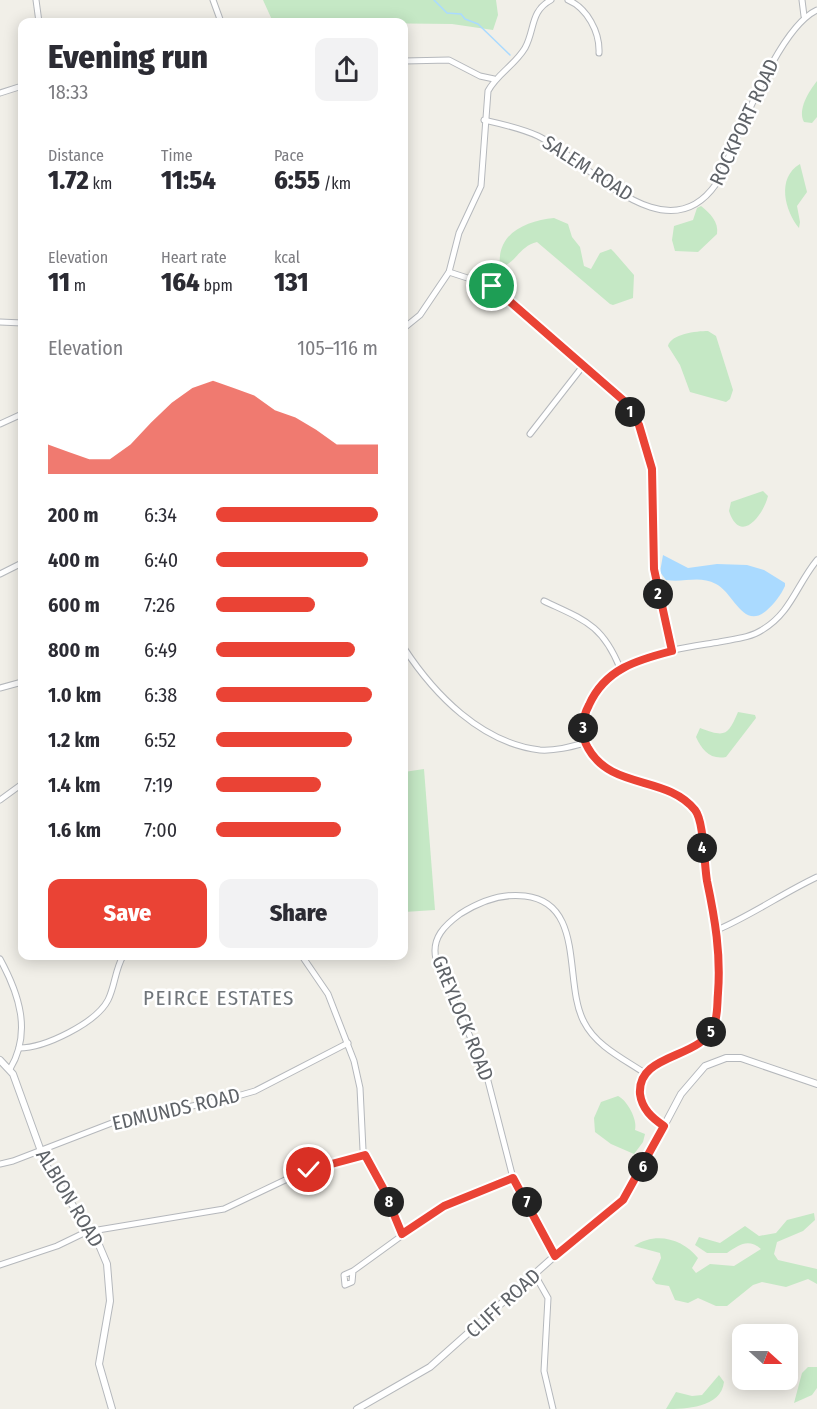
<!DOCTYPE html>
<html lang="en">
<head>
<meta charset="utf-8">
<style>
	:root { --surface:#fff; --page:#f2f2f3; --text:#2b2b33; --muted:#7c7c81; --accent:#ea4335 }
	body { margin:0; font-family:"Fira Sans Condensed",sans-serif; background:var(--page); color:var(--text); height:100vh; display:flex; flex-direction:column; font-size:22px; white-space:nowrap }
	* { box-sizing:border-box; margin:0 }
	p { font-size:20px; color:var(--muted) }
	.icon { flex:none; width:33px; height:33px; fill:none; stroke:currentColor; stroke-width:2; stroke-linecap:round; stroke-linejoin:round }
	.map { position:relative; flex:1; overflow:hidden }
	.side { position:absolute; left:18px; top:18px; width:390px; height:942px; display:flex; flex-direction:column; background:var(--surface); border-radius:12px; box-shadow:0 3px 15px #0003 }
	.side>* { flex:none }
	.needle { width:39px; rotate:111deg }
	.buttons { position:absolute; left:732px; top:1324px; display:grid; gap:12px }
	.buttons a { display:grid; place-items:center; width:66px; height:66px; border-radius:12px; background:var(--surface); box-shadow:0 3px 15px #0003; font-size:30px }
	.pin { position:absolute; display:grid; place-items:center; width:51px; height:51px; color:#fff; margin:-26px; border:3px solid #fff; border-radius:50%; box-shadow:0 2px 6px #0007 }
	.km { position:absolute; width:30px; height:30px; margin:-15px; border-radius:50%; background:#222; color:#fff; font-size:16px; line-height:30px; text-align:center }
	.round { display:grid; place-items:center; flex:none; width:63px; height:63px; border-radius:12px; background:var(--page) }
	.head { display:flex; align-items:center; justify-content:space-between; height:102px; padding:0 30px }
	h1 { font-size:33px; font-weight:800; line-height:45px }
	.stats { display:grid; grid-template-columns:repeat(3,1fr); gap:9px; height:102px; padding:6px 30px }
	.stats div { display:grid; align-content:center }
	.stats b { font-size:26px; font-weight:800 }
	.stats small { font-size:16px; font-weight:400 }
	.stats p { font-size:16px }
	.chart { height:168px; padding:12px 30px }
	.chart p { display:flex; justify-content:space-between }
	.chart svg { width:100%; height:108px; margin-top:6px; fill:var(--accent); opacity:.7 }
	.button { display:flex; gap:12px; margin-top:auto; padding:12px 30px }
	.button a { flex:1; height:69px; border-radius:12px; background:var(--accent); color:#fff; font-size:24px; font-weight:800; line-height:69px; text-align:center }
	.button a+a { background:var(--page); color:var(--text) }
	ul { padding:0 30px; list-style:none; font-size:20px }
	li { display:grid; grid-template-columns:96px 72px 1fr; align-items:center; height:45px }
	li i { height:15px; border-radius:8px; background:var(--accent) }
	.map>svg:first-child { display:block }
</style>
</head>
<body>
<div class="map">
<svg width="817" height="1409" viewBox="0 0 817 1409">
	<rect width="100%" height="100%" fill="#f1efe8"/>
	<g fill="#c5e8c5">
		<path d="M263,0H496L498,15L493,30L452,24L273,22Z"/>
		<path d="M817,81V117L812,123L804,122C797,110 809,91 817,81Z"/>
		<path d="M800,164L807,192L797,206L800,222L799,228C785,211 776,178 800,164Z"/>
		<path d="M701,206C710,213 719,222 717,234L698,252L675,251L672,240L674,226L693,220L697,208Z"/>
		<path d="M554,218L568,224L572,237L580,247L584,266L591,269L600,253L611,249L614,252L634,275L633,298L613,305L610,304L537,242C519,246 515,265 500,267C496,233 526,221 554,218Z"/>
		<path d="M708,331L716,336L733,390L730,399L726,402L690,392L680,365L668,346C671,334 696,331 708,331Z"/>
		<path d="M763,491L768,496C763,516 740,545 729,511L731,502Z"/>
		<path d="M738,712L755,715L756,718L726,757C710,760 702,750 696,737L700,728C726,738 728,735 738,712Z"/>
		<path d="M424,769L435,910L404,912V772Z"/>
		<path d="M618,1096C627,1100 638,1120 635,1130L645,1134L643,1142L634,1154L611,1144L595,1132L594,1118L601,1102Z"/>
		<path d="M814,1213L815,1220L803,1231L777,1242L774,1254L778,1260L817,1269V1284L808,1279L786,1287L762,1282L753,1285L727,1306H716L698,1298L688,1303L675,1300L669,1286L656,1284L652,1279L661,1258L660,1253L634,1246C656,1231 683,1239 698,1258L692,1268L696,1273L710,1264L734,1266L761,1249C748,1238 739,1245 727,1253H707L695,1245L699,1237L720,1243L745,1226L759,1236L776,1233L787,1220Z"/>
		<path d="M808,1367H817V1388L812,1395L794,1403L802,1373Z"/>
		<path d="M719,1375L724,1382C721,1408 685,1409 666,1409L676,1392L692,1396L702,1395Z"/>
	</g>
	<path fill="#aadaff" d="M663,555L688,568L717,564L747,565L764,570L785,583V586C781,595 774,604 766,611C743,630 734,593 716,584C699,575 684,583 666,580L660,572Z"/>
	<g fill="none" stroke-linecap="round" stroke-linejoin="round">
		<path stroke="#aadaff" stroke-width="1.5" d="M434,0L447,13L461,14L465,19L478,24L510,55"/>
		<defs>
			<g id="minor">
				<path d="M36,0L39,22"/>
				<path d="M213,0L221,22"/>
				<path d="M568,0C587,8 600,32 599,53"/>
				<path d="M802,0L804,16"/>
				<path d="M404,61L449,60L480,76L494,79"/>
				<path d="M0,93L22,86"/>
				<path d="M484,120C502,124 521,128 538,136C586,159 665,257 716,184C738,141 776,29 817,10"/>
				<path d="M449,272L492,286L623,400L639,425L652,469L654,569L672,651"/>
				<path d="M0,322L22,323"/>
				<path d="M404,328L420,315L449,272L459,233L481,186L488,91C497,74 515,65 525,48C535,30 530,11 551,0"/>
				<path d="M0,424L22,414"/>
				<path d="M530,434L583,366"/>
				<path d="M0,574L22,563"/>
				<path d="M544,601C584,620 602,624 620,668"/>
				<path d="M404,648C434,694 481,743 540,750C555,751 570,747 585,743"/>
				<path d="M0,688L22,682"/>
				<path d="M0,800L22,784"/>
				<path d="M717,930C752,915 783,893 817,877"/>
				<path d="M302,956L328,994L354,1061L360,1088L363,1150L383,1188L402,1234"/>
				<path d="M0,959C19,994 32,1032 10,1069"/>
				<path d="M19,1048C45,1048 96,1023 108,1000C115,986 115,970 123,956"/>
				<path d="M664,1126C652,1118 642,1109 640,1095C636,1054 694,1060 710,1033C724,1011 721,952 716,926C712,903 706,879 702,855C700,842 703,822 695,811C669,775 612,791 589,750C581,736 582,721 588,706C608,656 672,650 719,642C734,639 750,638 762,630C791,613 797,584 817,560"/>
				<path d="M0,1164L13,1161L117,1121L227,1099L255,1091L348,1043"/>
				<path d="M555,1256L513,1178L486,1073L436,959C431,938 445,925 460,914C479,902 502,893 525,896C586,903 563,983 584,1022C596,1046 624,1059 646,1074"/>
				<path d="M0,1265L57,1246L86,1232L224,1209L302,1172L365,1155"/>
				<path d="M353,1271L352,1282L345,1285L344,1275L353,1271L440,1208L513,1178"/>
				<path d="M535,1275L548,1298L544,1371L553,1409"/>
			</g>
			<g id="tertiary">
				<path d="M0,1060L13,1074L46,1165L99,1245L107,1264L110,1301L99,1364L112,1409"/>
				<path d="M357,1409L430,1367L576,1237L618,1206L637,1177L681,1094L705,1066L726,1058H741L817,1084"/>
			</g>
		</defs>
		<use href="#minor" stroke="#b5b8bc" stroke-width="7"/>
		<use href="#tertiary" stroke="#b5b8bc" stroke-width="8"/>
		<use href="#minor" stroke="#fff" stroke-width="5"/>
		<use href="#tertiary" stroke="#fff" stroke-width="6"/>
	</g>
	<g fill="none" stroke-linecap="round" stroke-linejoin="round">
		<defs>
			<path id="route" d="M309,1170L365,1155L383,1188L402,1234L444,1206L513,1178L555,1256L623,1200L664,1126C652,1118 642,1109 640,1094C637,1052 702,1060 714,1025C718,1015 717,1004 718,993C721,954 715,919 707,881C704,864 704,821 695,810C667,775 611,790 588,748C580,735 582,718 589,705C605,669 637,660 672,651L654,569L652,469L639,425L623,400L492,286"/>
		</defs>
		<use href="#route" stroke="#fff" stroke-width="12"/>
		<use href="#route" stroke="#ea4335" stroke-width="8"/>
	</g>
	<g text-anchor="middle" stroke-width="5" stroke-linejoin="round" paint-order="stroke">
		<g font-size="20" fill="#5f6368" stroke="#fff">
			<text transform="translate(744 122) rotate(-65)" y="7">ROCKPORT ROAD</text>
			<text transform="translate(588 168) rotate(33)" y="7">SALEM ROAD</text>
			<text transform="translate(463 1018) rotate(68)" y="7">GREYLOCK ROAD</text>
			<text transform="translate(176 1109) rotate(-13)" y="7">EDMUNDS ROAD</text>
			<text transform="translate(70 1198) rotate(59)" y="7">ALBION ROAD</text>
			<text transform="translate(503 1303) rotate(-42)" y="7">CLIFF ROAD</text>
		</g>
		<g font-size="21" letter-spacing="1.5" fill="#70757a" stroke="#fff">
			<text x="219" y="1005">PEIRCE ESTATES</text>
		</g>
	</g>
</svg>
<div class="buttons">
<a><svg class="needle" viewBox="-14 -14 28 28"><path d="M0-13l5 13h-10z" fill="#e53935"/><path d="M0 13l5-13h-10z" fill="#7c7c81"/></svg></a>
</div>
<div class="pin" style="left:492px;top:286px;background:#1e9e55"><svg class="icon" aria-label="arrive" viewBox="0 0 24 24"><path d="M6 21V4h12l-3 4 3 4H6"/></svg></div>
<div class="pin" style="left:309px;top:1170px;background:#d93025"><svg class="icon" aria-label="check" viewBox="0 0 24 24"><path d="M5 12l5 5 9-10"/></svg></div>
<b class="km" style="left:630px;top:412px">1</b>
<b class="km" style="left:658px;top:594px">2</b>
<b class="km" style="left:583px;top:728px">3</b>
<b class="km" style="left:702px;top:848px">4</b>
<b class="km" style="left:711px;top:1032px">5</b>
<b class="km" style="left:643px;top:1167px">6</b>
<b class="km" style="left:527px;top:1202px">7</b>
<b class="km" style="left:389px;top:1202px">8</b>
<section class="side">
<div class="head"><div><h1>Evening run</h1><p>18:33</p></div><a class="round"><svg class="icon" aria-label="share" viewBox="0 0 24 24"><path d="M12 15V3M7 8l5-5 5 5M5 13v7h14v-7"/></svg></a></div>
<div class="stats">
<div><p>Distance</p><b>1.72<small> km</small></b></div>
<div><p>Time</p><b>11:54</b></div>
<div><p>Pace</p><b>6:55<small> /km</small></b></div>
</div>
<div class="stats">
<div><p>Elevation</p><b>11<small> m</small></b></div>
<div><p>Heart rate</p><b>164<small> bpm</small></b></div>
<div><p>kcal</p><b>131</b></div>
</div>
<div class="chart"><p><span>Elevation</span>105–116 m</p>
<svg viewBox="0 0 160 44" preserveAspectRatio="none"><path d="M0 44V32L10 35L20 38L30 38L40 32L50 23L60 15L70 9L80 6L90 9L100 12L110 18L120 21L130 26L140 32L150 32L160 32V44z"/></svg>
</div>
<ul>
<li><b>200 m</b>6:34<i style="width:100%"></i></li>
<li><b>400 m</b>6:40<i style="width:94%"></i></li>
<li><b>600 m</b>7:26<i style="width:61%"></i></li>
<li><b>800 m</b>6:49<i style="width:86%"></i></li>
<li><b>1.0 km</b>6:38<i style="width:96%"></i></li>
<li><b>1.2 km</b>6:52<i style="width:84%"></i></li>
<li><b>1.4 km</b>7:19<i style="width:65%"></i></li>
<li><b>1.6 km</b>7:00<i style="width:77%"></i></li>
</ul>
<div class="button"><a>Save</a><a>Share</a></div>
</section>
</div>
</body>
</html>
